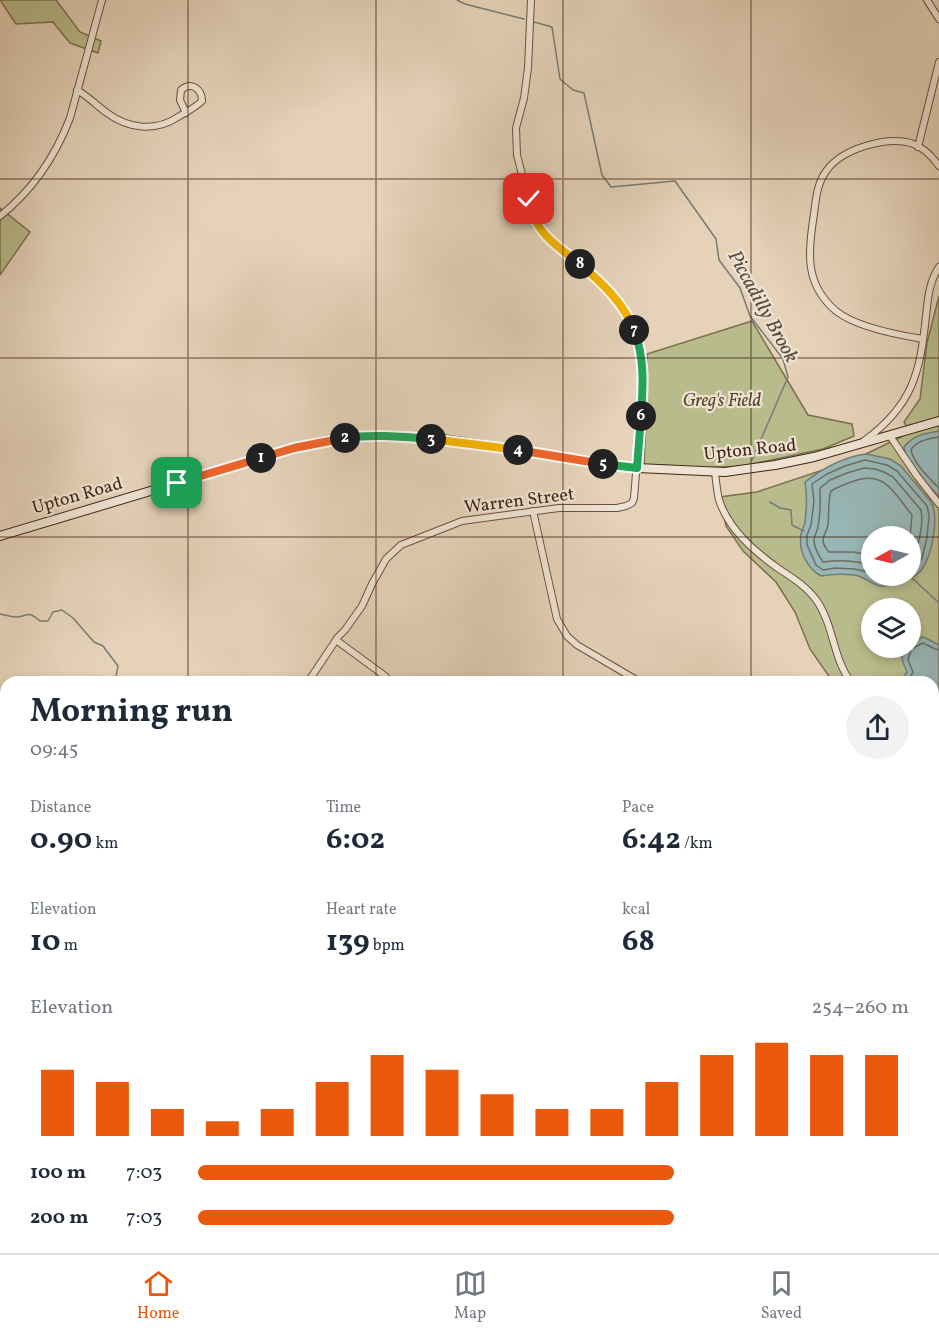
<!DOCTYPE html>
<html lang="en">
<head>
<meta charset="utf-8">
<style>
	:root { --surface:#fff; --page:#f2f2f3; --text:#1f2937; --muted:#747a83; --line:#e0e1e3; --accent:#ea580c }
	body { margin:0; font-family:Vollkorn,serif; background:var(--page); color:var(--text); height:100vh; display:flex; flex-direction:column; font-size:22px; white-space:nowrap }
	* { box-sizing:border-box; margin:0 }
	p { font-size:20px; color:var(--muted) }
	.icon { flex:none; width:33px; height:33px; fill:none; stroke:currentColor; stroke-width:2; stroke-linecap:round; stroke-linejoin:round }
	.map { position:relative; flex:1; overflow:hidden }
	.side { position:absolute; left:0px; top:676px; width:939px; height:578px; display:flex; flex-direction:column; background:var(--surface); border-radius:18px 18px 0 0; box-shadow:0 3px 9px #0003 }
	.side>* { flex:none }
	.needle { width:39px; rotate:262deg }
	.fabs { position:absolute; left:861px; top:526px; display:grid; gap:12px }
	.fabs a { display:grid; place-items:center; width:60px; height:60px; border-radius:50%; background:var(--surface); box-shadow:0 3px 9px #0003; font-size:30px }
	.pin { position:absolute; display:grid; place-items:center; width:51px; height:51px; color:#fff; margin:-26px; border-radius:12px; box-shadow:0 3px 9px #0006 }
	.km { position:absolute; width:30px; height:30px; margin:-15px; border-radius:50%; background:#222; color:#fff; font-size:16px; line-height:30px; text-align:center }
	.round { display:grid; place-items:center; flex:none; width:63px; height:63px; border-radius:32px; background:var(--page) }
	.headline { display:flex; align-items:center; justify-content:space-between; height:102px; padding:0 30px }
	h1 { font-size:33px; font-weight:700; line-height:45px }
	.stats { display:grid; grid-template-columns:repeat(3,1fr); gap:9px; height:102px; padding:6px 30px }
	.stats div { display:grid; align-content:center }
	.stats b { font-size:30px; font-weight:700 }
	.stats small { font-size:16px; font-weight:400 }
	.stats p { font-size:16px }
	.chart { height:168px; padding:12px 30px }
	.chart p { display:flex; justify-content:space-between }
	.chart svg { width:100%; height:108px; margin-top:6px; stroke:var(--accent); stroke-width:6 }
	ul { padding:0 30px; list-style:none; font-size:20px }
	li { display:grid; grid-template-columns:96px 72px 1fr; align-items:center; height:45px }
	li i { height:15px; border-radius:8px; background:var(--accent) }
	.dock { display:flex; justify-content:space-around; align-items:center; height:84px; border-top:2px solid var(--line); background:var(--surface); font-size:16px; color:var(--muted) }
	.dock a { display:grid; justify-items:center; gap:3px }
	.dock .active { color:var(--accent) }
	.map>svg:first-child { display:block }
</style>
</head>
<body>
<div class="map">
<svg width="939" height="1253" viewBox="0 0 939 1253">
	<rect width="100%" height="100%" fill="#e5d2b9"/>
	<filter id="stains"><feTurbulence type="fractalNoise" baseFrequency=".00333" numOctaves="4"/><feColorMatrix values="0 0 0 0 .2 0 0 0 0 .09 0 0 0 0 .02 0 0 0 .5 -.17"/></filter>
	<radialGradient id="worn" r=".72"><stop offset=".6" stop-color="#630" stop-opacity="0"/><stop offset="1" stop-color="#630" stop-opacity=".3"/></radialGradient>
	<g fill="#b8bb8c" stroke="#7d7050" stroke-width="1.5" fill-rule="evenodd">
		<path d="M0,0H56L80,32L101,41L98,53L70,43L53,22L16,24Z"/>
		<path d="M0,208L30,232L0,275Z"/>
		<path d="M939,296V785L933,780V682H833L810,649L795,612L776,582L743,551L726,526L720,497L757,492L823,470L866,454L917,429L909,431L904,422L920,399L927,343ZM872,537H910V576H872ZM872,609H910V648H872Z"/>
		<path d="M752,321L808,415L852,424L854,436L823,449L743,466L702,468L644,465L647,401V354Z"/>
		<path d="M136,1248H249L261,1253H146Z"/>
	</g>
	<g fill="#97b6b5" stroke="#757c75" stroke-width="1.5" fill-rule="evenodd">
		<path d="M939,431V496C925,483 906,466 904,447C915,434 923,434 939,431Z"/>
		<path d="M866,454L890,459L901,466L931,502C938,514 934,535 931,548C925,569 920,577 898,583C892,584 887,587 880,586C871,584 864,576 854,575C843,574 832,574 821,576C808,569 798,551 801,535C801,530 805,526 805,521C807,508 807,496 805,482C823,468 844,457 866,454ZM872,537H910V576H872Z"/>
		<path d="M922,637L926,638L939,645V765L933,759V682H901L907,672C903,663 899,656 906,648H910L911,643Z"/>
	</g>
	<g fill="none" stroke-linecap="round" stroke-linejoin="round">
		<g stroke="#6c6e64" stroke-width="1.5">
			<path d="M939,437C928,439 917,440 911,450C914,464 929,478 939,488"/>
			<path d="M872,556L854,552H829C826,549 823,544 823,539C824,534 827,530 828,525C829,514 828,500 831,491C839,486 848,483 857,480C886,471 896,496 912,515L910,537"/>
			<path d="M872,567C857,559 839,560 823,562C819,556 814,548 814,540C814,535 818,531 818,526C821,513 820,500 820,488L830,480L847,473L864,468L875,469L884,472L893,477L921,510C924,524 918,551 910,563"/>
			<path d="M872,575L864,571L854,569L835,568L823,570L816,565L807,545V535L811,525L814,501L812,484L827,474L845,466L865,460L887,465L897,471L927,506L929,515L927,538L922,558L914,570L910,572"/>
			<path d="M908,682L913,672L908,660L911,649L923,643L935,649L939,650"/>
		</g>
		<g stroke="#757c75" stroke-width="1.5">
			<path d="M457,0L465,4L524,19"/>
			<path d="M534,22L552,27L560,79L573,90L584,93L602,175L611,187L675,181L716,239L719,260L740,288L750,316L783,359L788,377L752,460"/>
			<path d="M770,502L780,508L791,510L792,525L804,531"/>
			<path d="M910,576L939,603"/>
			<path d="M0,614C5,615 11,617 16,617C29,617 26,609 40,621H48L53,612L62,610L73,618L94,642L103,646L118,666L115,682"/>
			<path d="M933,1209L939,1213"/>
			<path d="M580,1248L583,1253"/>
		</g>
		<defs>
			<g id="minor">
				<path d="M927,0L939,19"/>
				<path d="M77,90C89,97 96,105 107,113C129,129 155,132 178,117C186,112 195,108 202,101C202,89 191,81 181,90L180,100L186,113"/>
				<path d="M918,147L939,62"/>
				<path d="M0,216C33,190 55,157 70,118L102,0"/>
				<path d="M923,339C898,335 856,327 836,311C804,284 808,251 814,214C816,198 817,183 827,170C842,149 886,136 911,143C923,147 932,156 939,166"/>
				<path d="M890,436L917,476L939,504"/>
				<path d="M864,441C913,405 920,373 926,316C928,298 929,282 939,267"/>
				<path d="M715,472C716,481 717,491 719,500C729,530 754,551 779,569C793,578 807,587 817,601C834,626 833,659 851,682"/>
				<path d="M533,511L557,619L567,636L577,645L640,682"/>
				<path d="M336,640L385,676L390,682"/>
				<path d="M308,682L338,637L345,630L362,606L372,584L386,559L401,545L462,521L559,508H617L626,506L632,503L634,498L643,386L641,351L637,337L627,316L616,300L598,280L551,241L543,231L538,224L527,194L517,155L516,128L524,98L528,68L531,0"/>
				<path d="M933,769L939,774"/>
				<path d="M0,844H6"/>
				<path d="M933,1086L939,1087"/>
				<path d="M0,1125L6,1127"/>
				<path d="M263,1248L271,1253"/>
				<path d="M758,1248L760,1253"/>
				<path d="M901,1248L905,1253"/>
			</g>
			<path id="secondary" d="M0,536L294,448L330,440L359,436H388L443,439L637,468L725,472L775,465L814,457L939,421"/>
		</defs>
		<use href="#minor" stroke="#6b513d" stroke-width="8"/>
		<use href="#secondary" stroke="#422614" stroke-width="10"/>
		<use href="#minor" stroke="#eee2d2" stroke-width="6"/>
		<use href="#secondary" stroke="#eee2d2" stroke-width="8"/>
	</g>
	<g fill="none" stroke-linecap="round" stroke-linejoin="round">
		<defs>
			<path id="split-1" d="M177,483L261,458"/>
			<path id="split-2" d="M261,458L294,448L345,438"/>
			<path id="split-3" d="M345,438C374,434 403,437 431,439"/>
			<path id="split-4" d="M431,439L518,450"/>
			<path id="split-5" d="M518,450L603,464"/>
			<path id="split-6" d="M603,464L637,468L641,416"/>
			<path id="split-7" d="M634,330C645,358 643,386 641,416"/>
			<path id="split-8" d="M580,264C601,282 624,303 634,330"/>
			<path id="split-9" d="M529,199C532,207 534,215 537,223C546,240 565,252 580,264"/>
		</defs>
		<use href="#split-1" stroke="#fff" stroke-width="12"/>
		<use href="#split-2" stroke="#fff" stroke-width="12"/>
		<use href="#split-3" stroke="#fff" stroke-width="12"/>
		<use href="#split-4" stroke="#fff" stroke-width="12"/>
		<use href="#split-5" stroke="#fff" stroke-width="12"/>
		<use href="#split-6" stroke="#fff" stroke-width="12"/>
		<use href="#split-7" stroke="#fff" stroke-width="12"/>
		<use href="#split-8" stroke="#fff" stroke-width="12"/>
		<use href="#split-9" stroke="#fff" stroke-width="12"/>
		<use href="#split-1" stroke="#f0652b" stroke-width="8"/>
		<use href="#split-2" stroke="#f0652b" stroke-width="8"/>
		<use href="#split-3" stroke="#22a559" stroke-width="8"/>
		<use href="#split-4" stroke="#f5b400" stroke-width="8"/>
		<use href="#split-5" stroke="#f0652b" stroke-width="8"/>
		<use href="#split-6" stroke="#22a559" stroke-width="8"/>
		<use href="#split-7" stroke="#22a559" stroke-width="8"/>
		<use href="#split-8" stroke="#f5b400" stroke-width="8"/>
		<use href="#split-9" stroke="#f5b400" stroke-width="8"/>
	</g>
	<path fill="none" stroke="#422614" stroke-width="1.5" stroke-opacity="0.55" d="M188,0V682M376,0V682M563,0V682M751,0V682M0,179H939M0,358H939M0,537H872M872,537H910M910,537H939M0,716H6M933,716H939M0,895H6M933,895H939M0,1074H6M933,1074H939M188,1248V1253M376,1248V1253M563,1248V1253M751,1248V1253"/>
	<g text-anchor="middle" stroke-width="4.5" stroke-linejoin="round" paint-order="stroke">
		<g font-size="18" font-style="italic" fill="#5a442c" stroke="#eee2d2">
			<text x="722" y="406">Greg's Field</text>
		</g>
		<g font-size="18" fill="#422614" stroke="#eee2d2">
			<text transform="translate(750 449) rotate(-6)" y="6">Upton Road</text>
			<text transform="translate(77 495) rotate(-16)" y="6">Upton Road</text>
			<text transform="translate(519 500) rotate(-7)" y="6">Warren Street</text>
		</g>
		<g font-size="20" font-style="italic" fill="#574a3c" stroke="#eee2d2">
			<text transform="translate(764 306) rotate(61)" y="7">Piccadilly Brook</text>
		</g>
	</g>
	<rect width="100%" height="100%" filter="url(#stains)"/>
	<rect width="100%" height="100%" fill="url(#worn)"/>
</svg>
<div class="fabs">
<a><svg class="needle" viewBox="-14 -14 28 28"><path d="M0-13l5 13h-10z" fill="#e53935"/><path d="M0 13l5-13h-10z" fill="#747a83"/></svg></a>
<a><svg class="icon" aria-label="layers" viewBox="0 0 24 24"><path d="M12 4l9 5-9 5-9-5zM3 14l9 5 9-5"/></svg></a>
</div>
<div class="pin" style="left:177px;top:483px;background:#1e9e55"><svg class="icon" aria-label="arrive" viewBox="0 0 24 24"><path d="M6 21V4h12l-3 4 3 4H6"/></svg></div>
<div class="pin" style="left:529px;top:199px;background:#d93025"><svg class="icon" aria-label="check" viewBox="0 0 24 24"><path d="M5 12l5 5 9-10"/></svg></div>
<b class="km" style="left:261px;top:458px">1</b>
<b class="km" style="left:345px;top:438px">2</b>
<b class="km" style="left:431px;top:439px">3</b>
<b class="km" style="left:518px;top:450px">4</b>
<b class="km" style="left:603px;top:464px">5</b>
<b class="km" style="left:641px;top:416px">6</b>
<b class="km" style="left:634px;top:330px">7</b>
<b class="km" style="left:580px;top:264px">8</b>
<section class="side">
<div class="headline"><div><h1>Morning run</h1><p>09:45</p></div><a class="round"><svg class="icon" aria-label="share" viewBox="0 0 24 24"><path d="M12 15V3M7 8l5-5 5 5M5 13v7h14v-7"/></svg></a></div>
<div class="stats">
<div><p>Distance</p><b>0.90<small> km</small></b></div>
<div><p>Time</p><b>6:02</b></div>
<div><p>Pace</p><b>6:42<small> /km</small></b></div>
</div>
<div class="stats">
<div><p>Elevation</p><b>10<small> m</small></b></div>
<div><p>Heart rate</p><b>139<small> bpm</small></b></div>
<div><p>kcal</p><b>68</b></div>
</div>
<div class="chart"><p><span>Elevation</span>254–260 m</p>
<svg viewBox="0 0 160 44" preserveAspectRatio="none"><path d="M5 44V17M15 44V22M25 44V33M35 44V38M45 44V33M55 44V22M65 44V11M75 44V17M85 44V27M95 44V33M105 44V33M115 44V22M125 44V11M135 44V6M145 44V11M155 44V11"/></svg>
</div>
<ul>
<li><b>100 m</b>7:03<i style="width:67%"></i></li>
<li><b>200 m</b>7:03<i style="width:67%"></i></li>
</ul>
</section>
</div>
<nav class="dock">
<a class="active"><svg class="icon" aria-label="home" viewBox="0 0 24 24"><path d="M3 11l9-7 9 7M6 9v11h12V9"/></svg>Home</a>
<a><svg class="icon" aria-label="map" viewBox="0 0 24 24"><path d="M3 6l6-2 6 2 6-2v14l-6 2-6-2-6 2zM9 4v14M15 6v14"/></svg>Map</a>
<a><svg class="icon" aria-label="saved" viewBox="0 0 24 24"><path d="M7 4h10v16l-5-4-5 4z"/></svg>Saved</a>
</nav>
</body>
</html>
